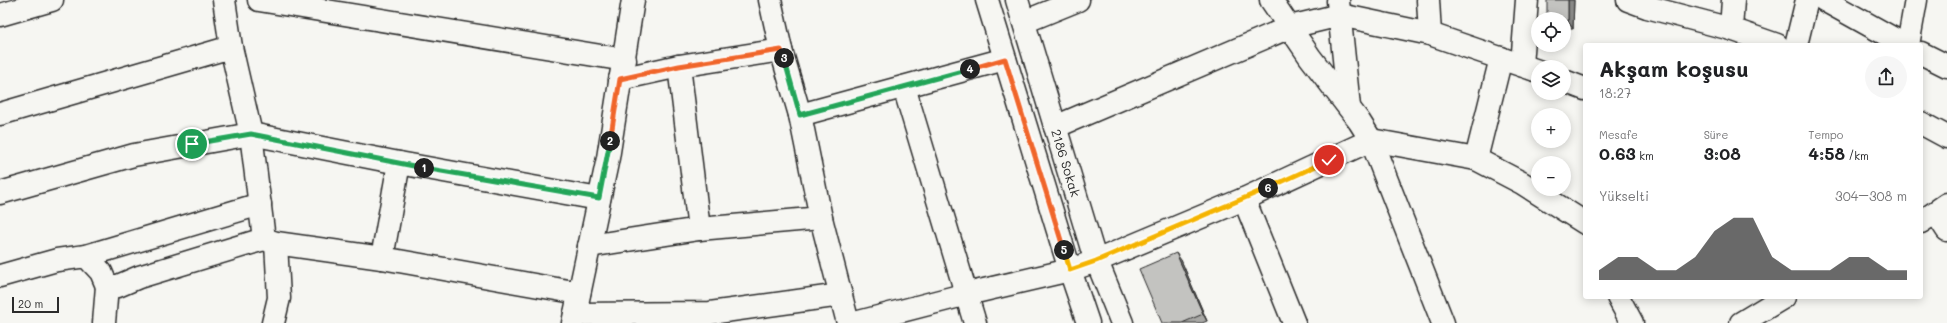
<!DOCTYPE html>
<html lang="tr">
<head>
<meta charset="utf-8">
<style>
	:root { --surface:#fff; --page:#f6f6f6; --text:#202124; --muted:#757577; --accent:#2b2b2b }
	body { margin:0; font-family:Mali,sans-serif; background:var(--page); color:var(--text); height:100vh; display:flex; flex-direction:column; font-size:15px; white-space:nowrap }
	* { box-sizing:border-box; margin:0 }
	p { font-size:13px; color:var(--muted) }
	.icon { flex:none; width:22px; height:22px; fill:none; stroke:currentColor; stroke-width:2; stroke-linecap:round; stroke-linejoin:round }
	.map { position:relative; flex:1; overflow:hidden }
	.sheet { position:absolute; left:1583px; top:43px; width:340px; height:256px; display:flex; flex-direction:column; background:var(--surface); border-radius:4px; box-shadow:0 2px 10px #0003 }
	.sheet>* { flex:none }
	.tools { position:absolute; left:1531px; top:12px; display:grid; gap:8px }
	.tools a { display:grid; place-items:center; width:40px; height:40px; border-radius:50%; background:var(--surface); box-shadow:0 2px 10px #0003; font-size:20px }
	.scale { position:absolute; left:12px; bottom:10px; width:47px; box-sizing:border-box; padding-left:4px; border:2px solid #2b2b2b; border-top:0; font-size:11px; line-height:14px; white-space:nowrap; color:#2b2b2b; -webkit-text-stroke:3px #f6f6f2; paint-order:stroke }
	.pin { position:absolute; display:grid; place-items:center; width:34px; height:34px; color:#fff; margin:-17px; border:2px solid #fff; border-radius:50%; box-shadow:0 1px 4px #0007 }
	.km { position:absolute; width:20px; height:20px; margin:-10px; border-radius:50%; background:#222; color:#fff; font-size:11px; line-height:20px; text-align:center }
	.round { display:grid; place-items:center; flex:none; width:42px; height:42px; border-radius:21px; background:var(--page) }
	.headline { display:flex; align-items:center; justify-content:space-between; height:68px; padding:0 16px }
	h1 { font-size:22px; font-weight:700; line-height:30px }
	.figures { display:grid; grid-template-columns:repeat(3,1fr); gap:6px; height:68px; padding:4px 16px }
	.figures div { display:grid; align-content:center }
	.figures b { font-size:17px; font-weight:700 }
	.figures small { font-size:11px; font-weight:400 }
	.figures p { font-size:11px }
	.chart { height:112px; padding:8px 16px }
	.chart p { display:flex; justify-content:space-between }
	.chart svg { width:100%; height:72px; margin-top:4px; fill:var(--accent); opacity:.7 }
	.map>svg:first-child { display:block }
</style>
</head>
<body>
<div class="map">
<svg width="1947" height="323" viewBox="0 0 1947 323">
	<rect width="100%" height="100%" fill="#f6f6f2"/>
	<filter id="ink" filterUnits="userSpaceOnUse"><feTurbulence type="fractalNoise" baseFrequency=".025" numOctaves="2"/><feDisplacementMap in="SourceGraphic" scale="8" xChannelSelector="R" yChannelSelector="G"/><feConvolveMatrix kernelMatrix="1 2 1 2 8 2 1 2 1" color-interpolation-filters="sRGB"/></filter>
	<g filter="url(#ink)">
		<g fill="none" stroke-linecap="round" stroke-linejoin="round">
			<defs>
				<g id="minor">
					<path d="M224,0L231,47L251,134L264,239"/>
					<path d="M259,0L625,60"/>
					<path d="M770,0L781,50L800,115L821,218L848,323"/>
					<path d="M1271,0L1310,57L1359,121L1371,140L1443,323"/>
					<path d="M1428,0L1430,34"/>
					<path d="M1628,0L1647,7L1731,29L1777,45"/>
					<path d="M1824,0L1905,45"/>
					<path d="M1338,1L1349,107"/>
					<path d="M0,15L52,0"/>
					<path d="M1024,22L1078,0"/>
					<path d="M1731,29L1733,0"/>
					<path d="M1796,45L1807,0"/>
					<path d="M1908,45L1916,0"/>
					<path d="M1921,53L1947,66"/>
					<path d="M1522,65L1527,0"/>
					<path d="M679,66L699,229"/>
					<path d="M620,79L679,66L781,50"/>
					<path d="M1564,81L1585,89"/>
					<path d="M904,87L975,323"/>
					<path d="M0,114L231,47"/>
					<path d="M800,115L1005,59"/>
					<path d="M1921,123L1947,137"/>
					<path d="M1055,127L1290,27L1340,15L1430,34L1538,71"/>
					<path d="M1476,159L1501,58"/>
					<path d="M0,193L134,155L251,134L399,163L599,199"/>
					<path d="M1244,199L1294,323"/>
					<path d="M1936,213L1947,230"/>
					<path d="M1921,222L1947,204"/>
					<path d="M589,246L699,229L821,218"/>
					<path d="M86,256L260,204"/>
					<path d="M382,258L399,163"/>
					<path d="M0,276L57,260L86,256L101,272L107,286"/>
					<path d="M1618,297L1632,323"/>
					<path d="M575,314L710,313L841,295"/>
					<path d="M104,323L107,286H118L139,277L264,239L276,243L382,258L579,293"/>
					<path d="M273,323L279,298L276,243"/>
					<path d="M855,323L967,294L1070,270L1096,261L1244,199L1371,140L1476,159L1522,183L1585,223"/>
					<path d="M1741,323L1784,297"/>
				</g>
				<g id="major">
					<path d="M987,0L1070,270L1088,323"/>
					<path d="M1017,0L1092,249L1122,323"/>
					<path d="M573,323L608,158L633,0"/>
				</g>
			</defs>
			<use href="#minor" stroke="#2b2b2b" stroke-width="25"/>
			<use href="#major" stroke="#2b2b2b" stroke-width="25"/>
			<use href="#minor" stroke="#f6f6f2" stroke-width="22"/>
			<use href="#major" stroke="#f6f6f2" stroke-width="22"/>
		</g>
		<g fill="#a8a8a5" stroke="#2b2b2b">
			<path d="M1547,0H1574L1573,29H1564V19Z"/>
			<path d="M1181,260L1207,321L1202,323H1162Z"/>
		</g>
		<g fill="#888886" stroke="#2b2b2b">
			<path d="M1568,0H1574L1573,29L1568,21Z"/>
			<path d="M1176,253L1181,260L1207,321L1203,314Z"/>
		</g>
		<g fill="#c3c3c0" stroke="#2b2b2b">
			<path d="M1547,0H1568V21H1564V19H1547Z"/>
			<path d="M1176,253L1203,314L1182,323H1162L1139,269Z"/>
		</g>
	</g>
	<g fill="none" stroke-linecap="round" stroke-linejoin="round" filter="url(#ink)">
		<defs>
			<path id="split-1" d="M192,144L251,134L424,168"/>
			<path id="split-2" d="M424,168L599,198L610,141"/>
			<path id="split-3" d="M610,141L620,79L679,66L781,50L784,58"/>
			<path id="split-4" d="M784,58L800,115L970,69"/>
			<path id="split-5" d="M970,69L1005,59L1064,250"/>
			<path id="split-6" d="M1064,250L1070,270L1096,261L1268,188"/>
			<path id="split-7" d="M1268,188L1329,160"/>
		</defs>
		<use href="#split-1" stroke="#fff" stroke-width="8"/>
		<use href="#split-2" stroke="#fff" stroke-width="8"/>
		<use href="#split-3" stroke="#fff" stroke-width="8"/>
		<use href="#split-4" stroke="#fff" stroke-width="8"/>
		<use href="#split-5" stroke="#fff" stroke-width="8"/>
		<use href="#split-6" stroke="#fff" stroke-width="8"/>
		<use href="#split-7" stroke="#fff" stroke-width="8"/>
		<use href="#split-1" stroke="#22a559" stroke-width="5"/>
		<use href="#split-2" stroke="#22a559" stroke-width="5"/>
		<use href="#split-3" stroke="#f0652b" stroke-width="5"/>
		<use href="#split-4" stroke="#22a559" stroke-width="5"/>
		<use href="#split-5" stroke="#f0652b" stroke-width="5"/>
		<use href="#split-6" stroke="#f5b400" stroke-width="5"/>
		<use href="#split-7" stroke="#f5b400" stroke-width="5"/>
	</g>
	<g text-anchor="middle" stroke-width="3" stroke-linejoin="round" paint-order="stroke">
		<g font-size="13" fill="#2b2b2b" stroke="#f6f6f2">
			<text transform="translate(1066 163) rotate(73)" y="5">2186 Sokak</text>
		</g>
	</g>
</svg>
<div class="tools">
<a><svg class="icon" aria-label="locate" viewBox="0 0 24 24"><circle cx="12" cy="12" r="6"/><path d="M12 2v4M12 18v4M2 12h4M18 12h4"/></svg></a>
<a><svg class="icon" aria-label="layers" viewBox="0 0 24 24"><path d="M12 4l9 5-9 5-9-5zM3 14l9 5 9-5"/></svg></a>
<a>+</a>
<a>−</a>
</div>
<div class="scale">20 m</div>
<div class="pin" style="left:192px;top:144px;background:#1e9e55"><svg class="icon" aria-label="arrive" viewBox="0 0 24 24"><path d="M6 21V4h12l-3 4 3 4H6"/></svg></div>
<div class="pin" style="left:1329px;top:160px;background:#d93025"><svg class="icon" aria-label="check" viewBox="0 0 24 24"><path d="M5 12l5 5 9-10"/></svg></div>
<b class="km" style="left:424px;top:168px">1</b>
<b class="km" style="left:610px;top:141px">2</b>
<b class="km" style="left:784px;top:58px">3</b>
<b class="km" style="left:970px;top:69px">4</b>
<b class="km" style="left:1064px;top:250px">5</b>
<b class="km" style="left:1268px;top:188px">6</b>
<section class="sheet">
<div class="headline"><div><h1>Akşam koşusu</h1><p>18:27</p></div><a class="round"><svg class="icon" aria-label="share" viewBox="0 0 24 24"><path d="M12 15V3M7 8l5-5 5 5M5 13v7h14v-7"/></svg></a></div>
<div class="figures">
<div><p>Mesafe</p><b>0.63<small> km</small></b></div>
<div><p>Süre</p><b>3:08</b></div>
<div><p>Tempo</p><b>4:58<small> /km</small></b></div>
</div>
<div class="chart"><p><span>Yükselti</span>304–308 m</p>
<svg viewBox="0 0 160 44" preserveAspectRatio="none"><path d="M0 44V38L10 30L20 30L30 38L40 38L50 30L60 14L70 6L80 6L90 30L100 38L110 38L120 38L130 30L140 30L150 38L160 38V44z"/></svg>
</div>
</section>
</div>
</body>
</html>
